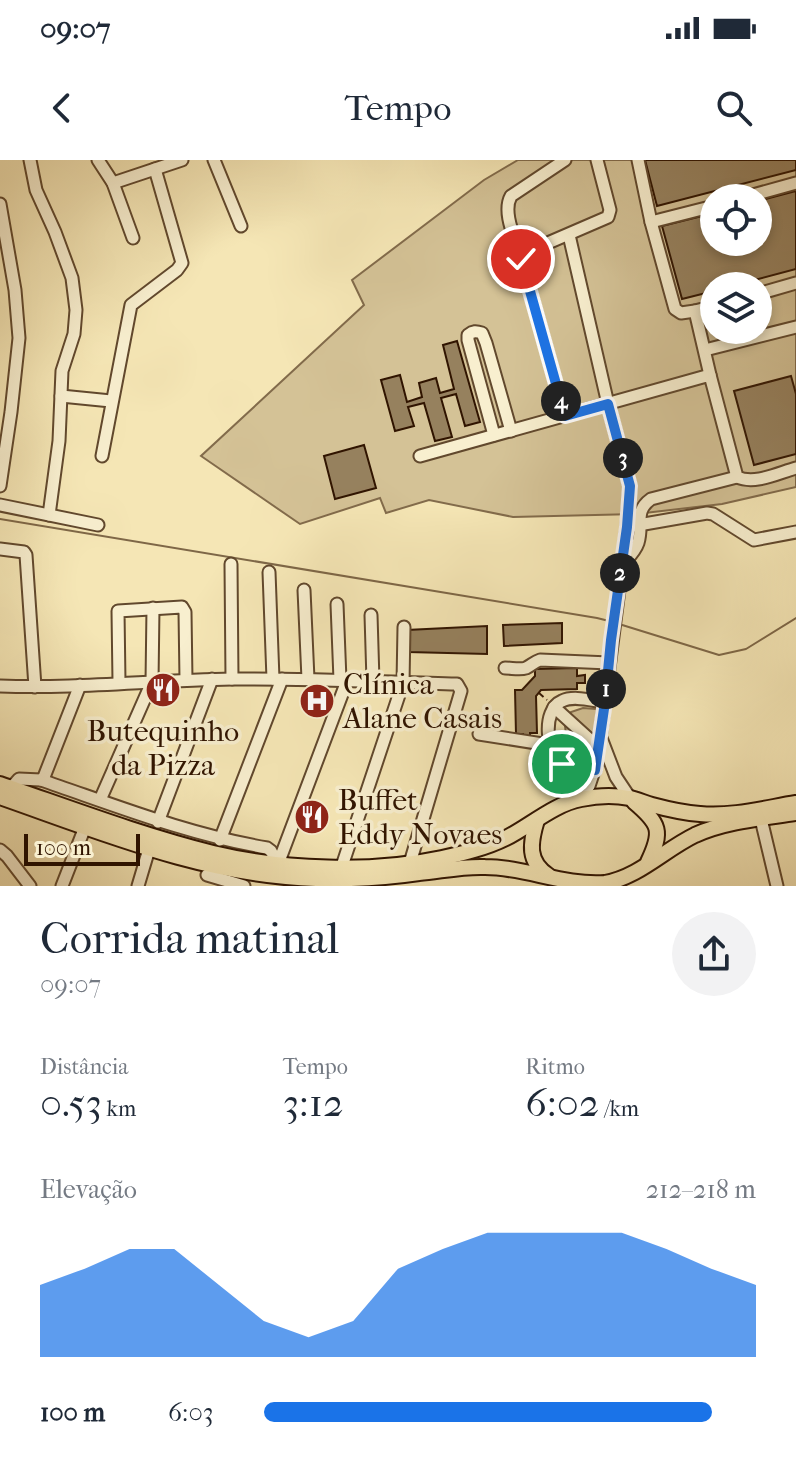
<!DOCTYPE html>
<html lang="pt">
<head>
<meta charset="utf-8">
<style>
	:root { --surface:#fff; --page:#f2f2f3; --text:#1f2937; --muted:#747a83; --accent:#1a73e8 }
	body { margin:0; font-family:"IM FELL French Canon",serif; background:var(--page); color:var(--text); height:100vh; display:flex; flex-direction:column; font-size:30px; white-space:nowrap }
	* { box-sizing:border-box; margin:0 }
	p { font-size:26px; color:var(--muted) }
	.icon { flex:none; width:44px; height:44px; fill:none; stroke:currentColor; stroke-width:2; stroke-linecap:round; stroke-linejoin:round }
	.map { position:relative; height:726px; overflow:hidden }
	.details { display:flex; flex-direction:column; background:var(--surface); flex:1 }
	.details>* { flex:none }
	.buttons { position:absolute; left:700px; top:24px; display:grid; gap:16px }
	.buttons a { display:grid; place-items:center; width:72px; height:72px; border-radius:50%; background:var(--surface); box-shadow:0 4px 12px #0003; font-size:40px }
	.scale { position:absolute; left:24px; bottom:20px; width:116px; box-sizing:border-box; padding-left:8px; border:4px solid #301400; border-top:0; font-size:22px; line-height:28px; white-space:nowrap; color:#301400; -webkit-text-stroke:6px #f8efcf; paint-order:stroke }
	.pin { position:absolute; display:grid; place-items:center; width:68px; height:68px; color:#fff; margin:-34px; border:4px solid #fff; border-radius:50%; box-shadow:0 2px 8px #0007 }
	.km { position:absolute; width:40px; height:40px; margin:-20px; border-radius:50%; background:#222; color:#fff; font-size:22px; line-height:40px; text-align:center }
	.round { display:grid; place-items:center; flex:none; width:84px; height:84px; border-radius:42px; background:var(--page) }
	.overview { display:flex; align-items:center; justify-content:space-between; height:136px; padding:0 40px }
	h1 { font-size:44px; font-weight:600; line-height:60px }
	.figures { display:grid; grid-template-columns:repeat(3,1fr); gap:12px; height:136px; padding:8px 40px }
	.figures div { display:grid; align-content:center }
	.figures b { font-size:40px; font-weight:600 }
	.figures small { font-size:22px; font-weight:400 }
	.figures p { font-size:22px }
	.chart { height:224px; padding:16px 40px }
	.chart p { display:flex; justify-content:space-between }
	.chart svg { width:100%; height:144px; margin-top:8px; fill:var(--accent); opacity:.7 }
	ul { padding:0 40px; list-style:none; font-size:26px }
	li { display:grid; grid-template-columns:128px 96px 1fr; align-items:center; height:60px }
	li i { height:20px; border-radius:10px; background:var(--accent) }
	.status { display:flex; justify-content:space-between; align-items:center; height:56px; padding:0 40px; background:var(--surface); direction:ltr }
	.status svg { height:22px; fill:currentColor }
	header { display:flex; justify-content:space-between; align-items:center; height:104px; padding:0 40px; background:var(--surface); font-size:36px; font-weight:600 }
	.map>svg:first-child { display:block }
</style>
</head>
<body>
<div class="status"><b>09:07</b><svg viewBox="0 0 49 12"><path d="M0 12V9h3v3zM5 12V6h3v6zM10 12V3h3v9zM15 12V0h3v12zM26 1h20v11H26zM47 4h2v5h-2z"/></svg></div>
<header><svg class="icon" aria-label="back" viewBox="0 0 24 24"><path d="M15 5l-7 7 7 7"/></svg>Tempo<svg class="icon" aria-label="search" viewBox="0 0 24 24"><circle cx="10" cy="10" r="6"/><path d="M15 15l6 6"/></svg></header>
<div class="map">
<svg width="796" height="726" viewBox="0 0 796 726">
	<rect width="100%" height="100%" fill="#f5e6b5"/>
	<filter id="stains"><feTurbulence type="fractalNoise" baseFrequency=".0025" numOctaves="4"/><feColorMatrix values="0 0 0 0 .2 0 0 0 0 .09 0 0 0 0 .02 0 0 0 .5 -.17"/></filter>
	<radialGradient id="worn" r=".72"><stop offset=".6" stop-color="#630" stop-opacity="0"/><stop offset="1" stop-color="#630" stop-opacity=".3"/></radialGradient>
	<g fill="#d4c296" stroke="#826b4b" stroke-width="2" fill-rule="evenodd">
		<path d="M518,0H796V327L722,344L636,354L513,357L429,340L386,353L380,338L300,364L201,296L364,145L352,120L484,20ZM714,38H758V82H714ZM714,126H758V170H714Z"/>
		<path d="M583,548L596,549L599,553L596,580L569,558L571,552Z"/>
		<path d="M569,563L593,587L595,597L589,605L585,604L576,607L567,603L564,595L569,586L567,582L565,566Z"/>
	</g>
	<g fill="none" stroke-linecap="round" stroke-linejoin="round">
		<g stroke="#7e6747" stroke-width="2">
			<path d="M0,359L597,458L609,461"/>
			<path d="M619,464L719,495L746,489L796,458"/>
		</g>
	</g>
	<g fill="#96815e" stroke="#301400" stroke-width="2">
		<path d="M645,0H796V10L657,46Z"/>
		<path d="M796,31V109L732,126H714V131L682,139L662,66L714,53V82H758V41Z"/>
		<path d="M457,181L480,262L465,266L456,234L441,238L452,277L435,281L424,243L408,247L414,266L395,271L381,220L400,215L407,242L422,237L419,223L436,218L440,233L454,229L443,185Z"/>
		<path d="M791,216L796,234V294L754,305L734,231Z"/>
		<path d="M364,285L376,328L335,339L324,296Z"/>
		<path d="M562,463V483L504,486L503,465Z"/>
		<path d="M487,466V494L408,492L407,470Z"/>
		<path d="M577,508V516L585,515V523H577V529L541,530L536,536L537,573H530V579H523V574H516L515,530H522L535,516V509Z"/>
	</g>
	<g fill="none" stroke-linecap="round" stroke-linejoin="round">
		<defs>
			<g id="minor">
				<path d="M30,0L36,30L55,72L72,118L76,150L74,174L62,211L59,281L49,355"/>
				<path d="M98,0L113,23L133,78"/>
				<path d="M214,0L241,66"/>
				<path d="M638,0L651,62L675,149L681,153L695,151L710,215"/>
				<path d="M113,23L182,0"/>
				<path d="M742,38L796,23"/>
				<path d="M0,44L15,130L19,178L11,252L0,326"/>
				<path d="M651,62L714,46"/>
				<path d="M569,75L608,244L630,326L627,367L597,602L589,626L578,639"/>
				<path d="M520,95C515,78 502,52 511,36L565,0"/>
				<path d="M758,134L796,123"/>
				<path d="M695,151L714,146"/>
				<path d="M705,190L796,167"/>
				<path d="M61,236L111,241"/>
				<path d="M565,256L520,95L608,57L610,50L597,0"/>
				<path d="M494,275L468,180V175C473,171 476,171 482,173L486,183L511,271"/>
				<path d="M102,296L131,145L177,110L182,103L155,9"/>
				<path d="M420,296L710,215L737,317C755,325 778,313 796,308"/>
				<path d="M0,345L98,365"/>
				<path d="M627,367L707,353L713,354L754,380L796,372"/>
				<path d="M0,389L24,392L26,395L35,527"/>
				<path d="M231,404L232,519"/>
				<path d="M622,405C628,398 635,392 638,383C644,364 633,352 651,339L737,317"/>
				<path d="M269,412L273,519"/>
				<path d="M304,430L308,519"/>
				<path d="M337,444L340,520"/>
				<path d="M371,455L373,521"/>
				<path d="M505,508C512,508 520,510 526,508C532,505 534,502 540,500L609,503"/>
				<path d="M119,522L118,451L182,447L185,452L186,520"/>
				<path d="M0,526C77,529 154,520 232,519C307,518 382,522 457,524L461,531L410,703"/>
				<path d="M554,547L598,587"/>
				<path d="M479,574L549,585"/>
				<path d="M601,578L616,617L630,638"/>
				<path d="M595,610C585,609 573,611 564,606C546,595 541,550 562,541C574,535 593,541 605,542"/>
				<path d="M41,620C117,646 187,674 267,688L271,691L278,704"/>
				<path d="M11,628L19,619L41,620L44,617L80,525"/>
				<path d="M100,640L152,522L153,448"/>
				<path d="M761,659L777,726"/>
				<path d="M158,662L212,519"/>
				<path d="M220,680L282,519"/>
				<path d="M0,690L7,696L30,726"/>
				<path d="M278,704L347,521"/>
				<path d="M342,706L403,523L404,467"/>
				<path d="M207,715L244,726"/>
				<path d="M62,726L85,667"/>
				<path d="M138,726L149,689"/>
			</g>
			<g id="major">
				<path d="M0,624C70,648 141,675 213,693C284,710 372,713 442,698C464,693 486,688 506,678C530,666 554,644 581,639C596,636 614,635 629,638C637,639 644,643 652,645C667,649 684,653 700,654C732,657 765,648 796,643"/>
				<path d="M0,637C103,673 206,716 316,719C350,720 385,718 419,713C441,711 463,706 485,707C526,707 563,726 605,723C639,717 664,690 695,675C726,661 763,658 796,653"/>
				<path d="M634,642C660,664 663,671 648,702"/>
				<path d="M537,660C530,683 527,702 549,716"/>
			</g>
		</defs>
		<use href="#minor" stroke="#61482d" stroke-width="15"/>
		<use href="#major" stroke="#301400" stroke-width="18"/>
		<path stroke="#301400" stroke-width="2" stroke-dasharray="6 4" stroke-linecap="butt" d="M539,533L547,540"/>
		<use href="#minor" stroke="#f8efcf" stroke-width="11"/>
		<use href="#major" stroke="#f5e6b5" stroke-width="14"/>
	</g>
	<g fill="none" stroke-linecap="round" stroke-linejoin="round">
		<defs>
			<path id="route" d="M521,99L565,256L608,244L630,326L627,367L611,480L605,542L595,610L574,609L562,604"/>
		</defs>
		<use href="#route" stroke="#fff" stroke-width="16"/>
		<use href="#route" stroke="#1a73e8" stroke-width="10"/>
	</g>
	<defs>
		<symbol id="restaurant-disc" viewBox="-11 -11 22 22"><circle r="9.5" fill="#8f2418" stroke="#f8efcf"/><path d="M-5-6h1v4h1v-4h1v4h1v-4h1v5L-1.5 .5V6h-2V.5L-5-1ZM5-6V6H3V1.5H1.5Q1.5-4 5-6Z" fill="#fff"/></symbol>
		<symbol id="hospital-disc" viewBox="-11 -11 22 22"><circle r="9.5" fill="#8f2418" stroke="#f8efcf"/><path d="M-5-5h3v3.5h4V-5h3V5h-3V1.5h-4V5h-3Z" fill="#fff"/></symbol>
	</defs>
	<g fill-rule="evenodd">
		<use href="#restaurant-disc" x="143" y="510" width="40" height="40"/>
		<use href="#hospital-disc" x="297" y="521" width="40" height="40"/>
		<use href="#restaurant-disc" x="292" y="637" width="40" height="40"/>
	</g>
	<g text-anchor="middle" stroke-width="7" stroke-linejoin="round" paint-order="stroke">
		<g font-size="30" fill="#301400" stroke="#f8efcf" text-anchor="start">
			<text x="343" y="534">Clínica<tspan x="343" dy="34">Alane Casais</tspan></text>
			<text x="163" y="581" text-anchor="middle">Butequinho<tspan x="163" dy="34">da Pizza</tspan></text>
			<text x="338" y="650">Buffet<tspan x="338" dy="34">Eddy Novaes</tspan></text>
		</g>
	</g>
	<rect width="100%" height="100%" filter="url(#stains)"/>
	<rect width="100%" height="100%" fill="url(#worn)"/>
</svg>
<div class="buttons">
<a><svg class="icon" aria-label="locate" viewBox="0 0 24 24"><circle cx="12" cy="12" r="6"/><path d="M12 2v4M12 18v4M2 12h4M18 12h4"/></svg></a>
<a><svg class="icon" aria-label="layers" viewBox="0 0 24 24"><path d="M12 4l9 5-9 5-9-5zM3 14l9 5 9-5"/></svg></a>
</div>
<div class="scale">100 m</div>
<div class="pin" style="left:562px;top:604px;background:#1e9e55"><svg class="icon" aria-label="arrive" viewBox="0 0 24 24"><path d="M6 21V4h12l-3 4 3 4H6"/></svg></div>
<div class="pin" style="left:521px;top:99px;background:#d93025"><svg class="icon" aria-label="check" viewBox="0 0 24 24"><path d="M5 12l5 5 9-10"/></svg></div>
<b class="km" style="left:606px;top:529px">1</b>
<b class="km" style="left:620px;top:413px">2</b>
<b class="km" style="left:623px;top:298px">3</b>
<b class="km" style="left:561px;top:241px">4</b>
</div>
<section class="details">
<div class="overview"><div><h1>Corrida matinal</h1><p>09:07</p></div><a class="round"><svg class="icon" aria-label="share" viewBox="0 0 24 24"><path d="M12 15V3M7 8l5-5 5 5M5 13v7h14v-7"/></svg></a></div>
<div class="figures">
<div><p>Distância</p><b>0.53<small> km</small></b></div>
<div><p>Tempo</p><b>3:12</b></div>
<div><p>Ritmo</p><b>6:02<small> /km</small></b></div>
</div>
<div class="chart"><p><span>Elevação</span>212–218 m</p>
<svg viewBox="0 0 160 44" preserveAspectRatio="none"><path d="M0 44V22L10 17L20 11L30 11L40 22L50 33L60 38L70 33L80 17L90 11L100 6L110 6L120 6L130 6L140 11L150 17L160 22V44z"/></svg>
</div>
<ul>
<li><b>100 m</b>6:03<i style="width:91%"></i></li>
</ul>
</section>
</body>
</html>
